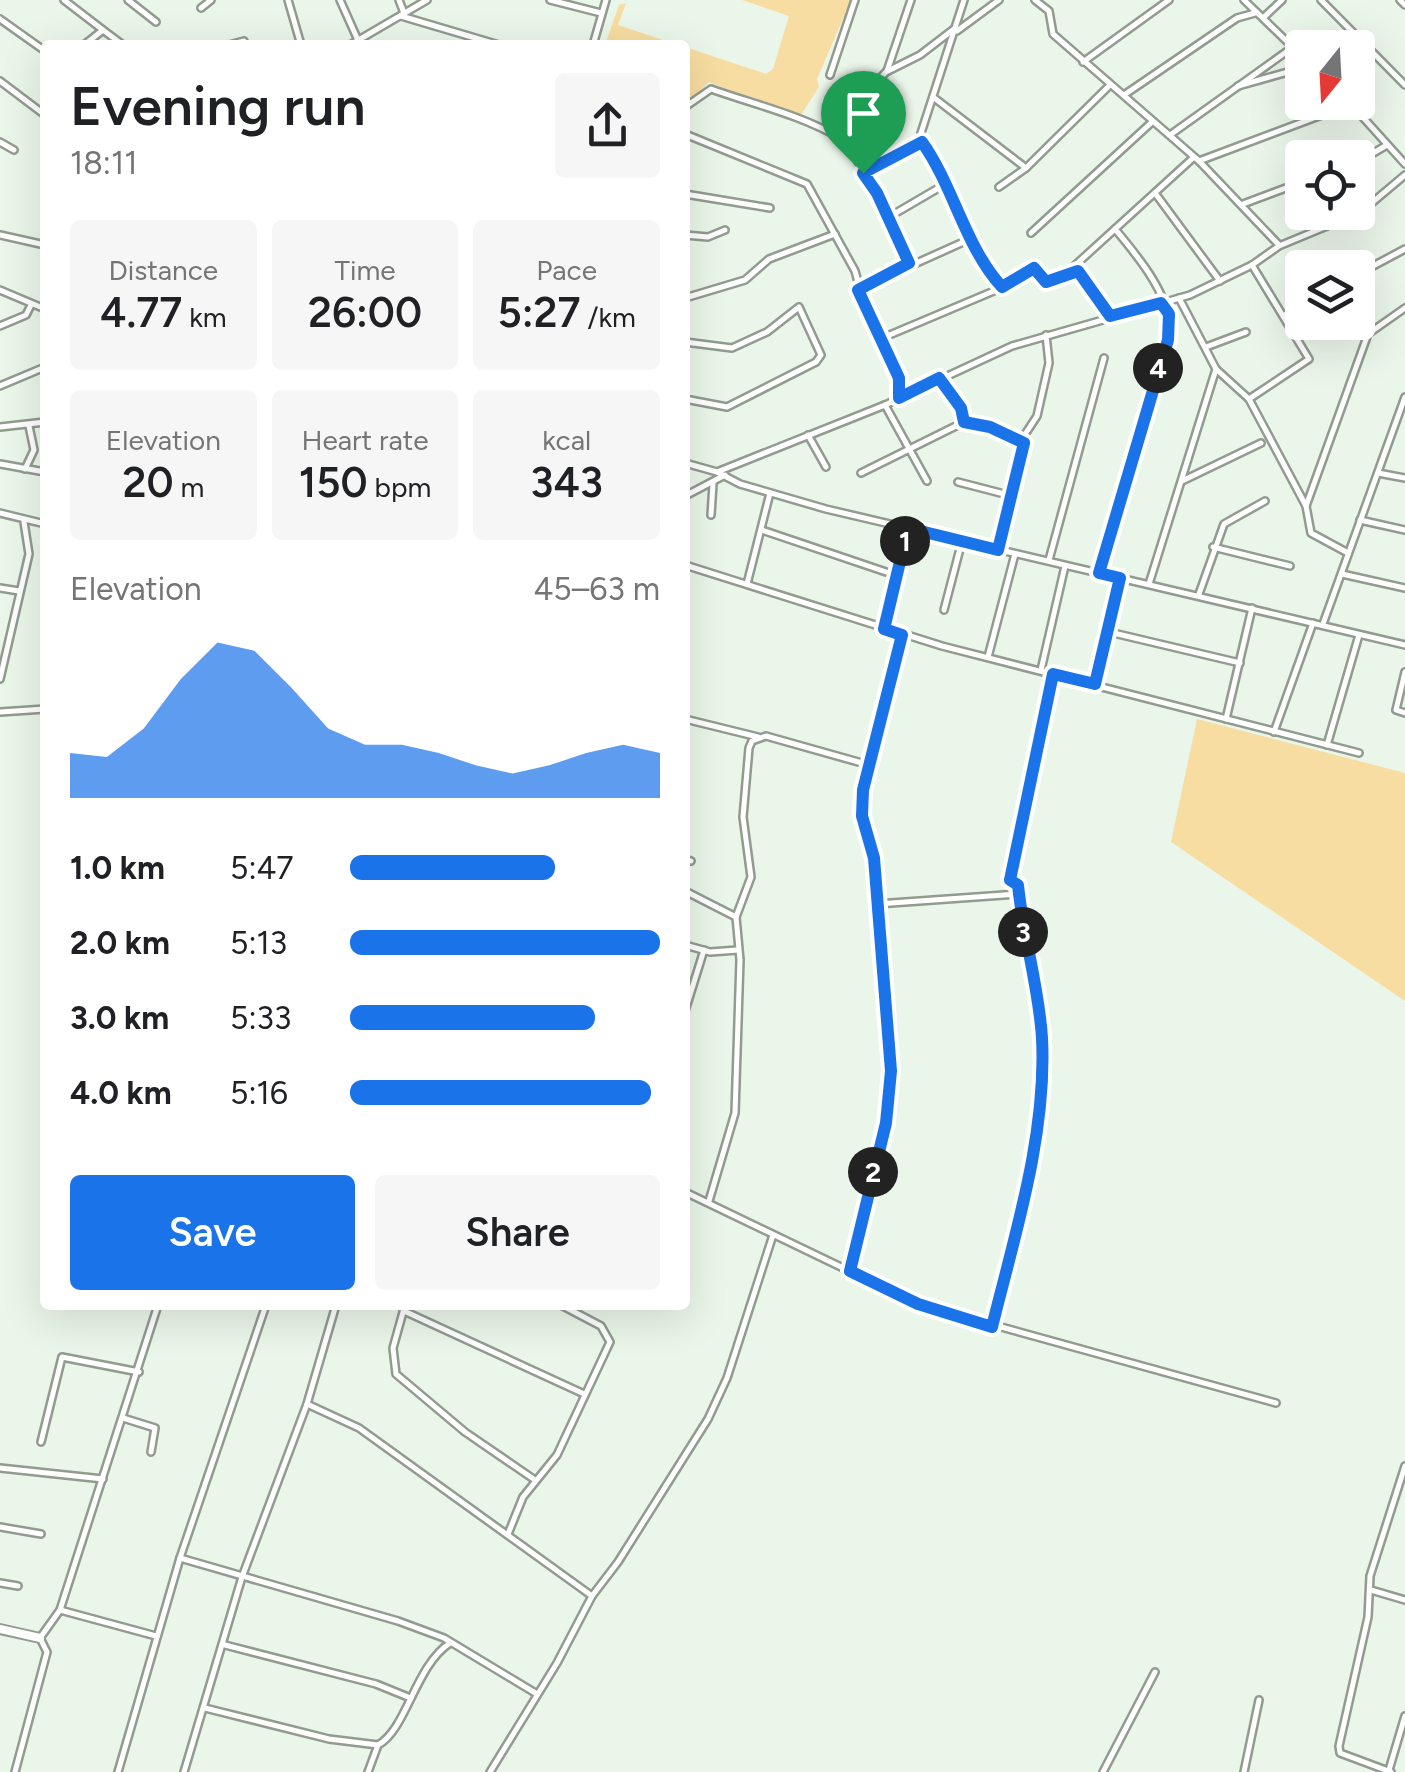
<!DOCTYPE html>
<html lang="en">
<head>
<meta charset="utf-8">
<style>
	:root { --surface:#fff; --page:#f6f6f6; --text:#202124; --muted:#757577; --accent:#1a73e8 }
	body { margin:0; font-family:Figtree,sans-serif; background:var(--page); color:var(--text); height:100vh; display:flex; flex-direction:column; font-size:38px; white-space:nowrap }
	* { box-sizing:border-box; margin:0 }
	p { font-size:32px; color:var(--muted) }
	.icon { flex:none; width:55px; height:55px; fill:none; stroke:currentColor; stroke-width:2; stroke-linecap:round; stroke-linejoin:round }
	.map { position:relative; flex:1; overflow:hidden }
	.panel { position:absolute; left:40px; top:40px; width:650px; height:1270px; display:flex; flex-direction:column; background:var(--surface); border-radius:10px; box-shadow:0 10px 40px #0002 }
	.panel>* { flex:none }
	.needle { width:65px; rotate:198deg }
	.tools { position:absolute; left:1285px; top:30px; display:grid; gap:20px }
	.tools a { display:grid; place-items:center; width:90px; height:90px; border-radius:10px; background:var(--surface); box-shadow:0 10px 40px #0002; font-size:50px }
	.pin { position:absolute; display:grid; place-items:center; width:85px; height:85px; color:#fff; margin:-102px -42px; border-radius:50% 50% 50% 0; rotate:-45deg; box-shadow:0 0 10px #0007 }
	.pin .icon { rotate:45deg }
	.km { position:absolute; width:50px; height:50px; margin:-25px; border-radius:50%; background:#222; color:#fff; font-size:28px; line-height:50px; text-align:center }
	.round { display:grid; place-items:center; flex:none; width:105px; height:105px; border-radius:10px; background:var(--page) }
	.head { display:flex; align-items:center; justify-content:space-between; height:170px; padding:0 30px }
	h1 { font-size:55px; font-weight:600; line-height:75px }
	.metrics { display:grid; grid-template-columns:repeat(3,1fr); gap:15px; height:170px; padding:10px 30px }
	.metrics div { display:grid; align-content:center; border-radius:10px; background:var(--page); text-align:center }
	.metrics b { font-size:42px; font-weight:600 }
	.metrics small { font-size:28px; font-weight:400 }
	.metrics p { font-size:28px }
	.chart { height:280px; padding:20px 30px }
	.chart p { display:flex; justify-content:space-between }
	.chart svg { width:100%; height:180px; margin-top:10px; fill:var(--accent); opacity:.7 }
	.primary-button { display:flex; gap:20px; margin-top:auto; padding:20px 30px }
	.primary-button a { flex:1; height:115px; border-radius:10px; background:var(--accent); color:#fff; font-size:40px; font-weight:600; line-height:115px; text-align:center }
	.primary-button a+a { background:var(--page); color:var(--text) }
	ul { padding:0 30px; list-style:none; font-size:32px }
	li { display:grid; grid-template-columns:160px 120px 1fr; align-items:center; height:75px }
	li i { height:25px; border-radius:12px; background:var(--accent) }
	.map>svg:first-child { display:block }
</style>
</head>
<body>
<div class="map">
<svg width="1405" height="1772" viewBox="0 0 1405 1772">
	<rect width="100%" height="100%" fill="#ebf6ea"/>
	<g fill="#f7dda1">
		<path d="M742,0H851L817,79L819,87L799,118L709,82L685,105V47L766,74L773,69L789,16Z"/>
		<path d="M626,3L618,25L678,45H605L619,5Z"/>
		<path d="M1197,719L1405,773V1001L1171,842Z"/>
	</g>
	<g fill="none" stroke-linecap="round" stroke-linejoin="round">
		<defs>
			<g id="minor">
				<path d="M64,0L103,30"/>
				<path d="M128,0L156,22"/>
				<path d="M288,0L301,45"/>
				<path d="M340,0L357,38"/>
				<path d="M399,0L404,13"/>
				<path d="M550,0L601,13"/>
				<path d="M1035,0L1049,11L1053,34L1199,161L1279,245"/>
				<path d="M1244,0L1302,56"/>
				<path d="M1321,0L1405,85"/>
				<path d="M1400,0L1405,5"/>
				<path d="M201,8L211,0"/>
				<path d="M401,16L499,45"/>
				<path d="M1263,18L1282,0"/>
				<path d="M0,19L45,51"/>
				<path d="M957,31L999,0"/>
				<path d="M84,45L103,30L123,45"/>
				<path d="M229,45L244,41L242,45"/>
				<path d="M350,45L427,0"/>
				<path d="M593,45L606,0"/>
				<path d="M1083,62L1169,0"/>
				<path d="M888,71L920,55L954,29"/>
				<path d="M830,75L855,0"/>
				<path d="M0,81L45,115"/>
				<path d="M1238,86L1302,68"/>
				<path d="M1124,95L1237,18L1255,13"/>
				<path d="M933,97L1026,168L1110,85"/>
				<path d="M1350,103L1405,164"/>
				<path d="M685,107L711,89C753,104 801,115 840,138C853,146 903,242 909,263L858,290"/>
				<path d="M827,117L854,105L887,71L911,0"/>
				<path d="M685,134L807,184L855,271L865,307L899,378V398"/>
				<path d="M1170,135L1293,47"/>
				<path d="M0,142L14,150"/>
				<path d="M922,142L948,187"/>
				<path d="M1199,161L1351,104"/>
				<path d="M1358,162L1387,145"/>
				<path d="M863,173L922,142L921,133L964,0"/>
				<path d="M999,187L1026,168"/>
				<path d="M1155,193L1220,281"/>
				<path d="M685,194L770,208"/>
				<path d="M1243,204L1302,182"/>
				<path d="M889,217L942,186L949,190L970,239L1002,287"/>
				<path d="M1031,233L1152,122"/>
				<path d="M0,235L45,245"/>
				<path d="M685,235L708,237L725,230"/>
				<path d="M910,266L970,239"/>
				<path d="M1071,269L1193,158"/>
				<path d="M1358,274L1405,249"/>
				<path d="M0,290L45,309"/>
				<path d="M685,298L745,280L769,259L835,234"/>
				<path d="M1286,314L1302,305"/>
				<path d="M1352,322L1368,334"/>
				<path d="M0,326L26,315L31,305"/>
				<path d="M880,339L1008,285L1033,268L1046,281L1071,269L1078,271L1110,316"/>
				<path d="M685,342L732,348L767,332L799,307L821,355L816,362L727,407L685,399"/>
				<path d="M1206,347L1246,332"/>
				<path d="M1216,369L1249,399L1309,359L1252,265"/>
				<path d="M939,378L961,408L964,422L1022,439"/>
				<path d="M0,386L45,367"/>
				<path d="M1249,399L1306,506"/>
				<path d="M885,405L927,481"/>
				<path d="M0,427L45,422"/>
				<path d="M808,435L826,467"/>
				<path d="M685,463L717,472L885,405L1012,346L1190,295L1252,265L1279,246L1361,212L1405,175"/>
				<path d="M0,464L45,472"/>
				<path d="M25,469L34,450L29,426"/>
				<path d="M717,472L740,484L826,509L1405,645"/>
				<path d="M861,473L964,422"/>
				<path d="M1378,473L1405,478"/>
				<path d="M1182,481L1261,443"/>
				<path d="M958,482L1012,496"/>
				<path d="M685,496L725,475"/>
				<path d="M0,513L45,524"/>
				<path d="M711,515L713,484"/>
				<path d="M1360,520L1405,530"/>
				<path d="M762,530L898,576"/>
				<path d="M1213,547L1290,566"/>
				<path d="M998,550L1022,439L1037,416L1049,363L1046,335"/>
				<path d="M1348,553L1311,533L1306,506L1368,334L1405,308"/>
				<path d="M1049,560L1104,358"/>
				<path d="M685,565L942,646L1359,753"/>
				<path d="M1099,573L1114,515L1123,504L1169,326C1169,293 1135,253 1115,229"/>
				<path d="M1342,574L1405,588"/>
				<path d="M747,584L770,493"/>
				<path d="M1149,584L1216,369L1179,298"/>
				<path d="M0,588L19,591"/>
				<path d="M1199,594L1224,524L1265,501"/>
				<path d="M944,610L962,541"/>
				<path d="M1323,624L1405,397"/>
				<path d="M883,629L908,527"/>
				<path d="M1105,631L1240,663"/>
				<path d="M988,657L1015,554"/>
				<path d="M1041,670L1065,566"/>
				<path d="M1405,672L1396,710L1405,713"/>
				<path d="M0,679L29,554L24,522"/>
				<path d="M1095,684L1119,578"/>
				<path d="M0,712L45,709"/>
				<path d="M685,719L758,737"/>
				<path d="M1226,719L1252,608"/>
				<path d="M1274,732L1313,623"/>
				<path d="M1327,745L1359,635"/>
				<path d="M685,859L691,861"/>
				<path d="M685,891L736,917"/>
				<path d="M877,904L1019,894"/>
				<path d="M685,945L710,952L738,950"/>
				<path d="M685,1011L704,950"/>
				<path d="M685,1192L918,1304L1276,1403"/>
				<path d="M709,1201L735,1113L740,960L736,917L751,877L743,817L749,748L752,741L766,736L869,765"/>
				<path d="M850,1271L887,1123L891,1071L874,858L862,817L863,790L902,635"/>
				<path d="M405,1305L393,1348L396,1374L465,1432L535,1480"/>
				<path d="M404,1311L582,1393"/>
				<path d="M993,1327C1015,1234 1047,1134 1042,1038C1039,987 1024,936 1018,885L1010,880L1053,674"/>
				<path d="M307,1404L359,1428L592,1596"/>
				<path d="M123,1418L155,1428L151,1452"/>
				<path d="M41,1442L62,1357L139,1372"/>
				<path d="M0,1468L103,1479"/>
				<path d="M0,1527L41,1534"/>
				<path d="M508,1534L523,1497L557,1455L610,1342L601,1326L561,1305"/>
				<path d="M180,1558L398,1621L444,1638L537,1694"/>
				<path d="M0,1583L18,1586"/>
				<path d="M1371,1590L1405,1600"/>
				<path d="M60,1610L156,1636"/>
				<path d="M225,1645L376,1684L408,1697"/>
				<path d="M205,1708L329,1739L378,1745"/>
				<path d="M1389,1770L1405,1716"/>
				<path d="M15,1772L47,1652L40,1638L60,1610L158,1305"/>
				<path d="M118,1772L180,1558L266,1305"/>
				<path d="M184,1772L242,1577L307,1404L336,1305"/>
				<path d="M368,1772L378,1745C407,1729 415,1666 450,1643"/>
				<path d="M490,1772L557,1663L592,1596L618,1562L708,1419L727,1378L773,1235"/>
				<path d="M1103,1772L1155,1672"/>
				<path d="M1244,1772L1259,1700"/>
				<path d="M1391,1772L1340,1753L1339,1746L1368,1617L1370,1576L1405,1466"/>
			</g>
			<path id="tertiary" d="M0,1629L40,1638"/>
		</defs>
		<use href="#minor" stroke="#919b90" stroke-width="10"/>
		<use href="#tertiary" stroke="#919b90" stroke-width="12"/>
		<use href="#minor" stroke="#fff" stroke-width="5"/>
		<use href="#tertiary" stroke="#fff" stroke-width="8"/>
	</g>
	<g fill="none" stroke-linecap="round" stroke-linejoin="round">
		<defs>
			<path id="route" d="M922,142C954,187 965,247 1002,287L1034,268L1046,282L1078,271L1110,316L1161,303L1169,314L1168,340L1099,573L1120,578L1095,684L1053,674L1010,880L1018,885C1023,936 1039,987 1042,1038C1047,1134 1015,1234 992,1327L918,1304L850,1271L886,1123L891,1071L874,858L862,816L863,790L902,635L884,629L908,528L998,550L1024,443L990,427L964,422L961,408L939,378L899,398V378L858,290L909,263L877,193L863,173Z"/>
		</defs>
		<use href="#route" stroke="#fff" stroke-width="20"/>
		<use href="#route" stroke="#1a73e8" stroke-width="12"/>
	</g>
</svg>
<div class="tools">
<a><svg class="needle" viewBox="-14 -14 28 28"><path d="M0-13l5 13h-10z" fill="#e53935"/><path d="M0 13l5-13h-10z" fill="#757577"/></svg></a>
<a><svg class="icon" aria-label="locate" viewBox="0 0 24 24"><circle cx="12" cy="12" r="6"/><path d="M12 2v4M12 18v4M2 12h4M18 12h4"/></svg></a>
<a><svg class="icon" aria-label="layers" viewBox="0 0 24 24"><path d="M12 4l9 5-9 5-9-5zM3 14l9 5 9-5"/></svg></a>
</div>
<div class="pin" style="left:863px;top:173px;background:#1e9e55"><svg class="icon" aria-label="arrive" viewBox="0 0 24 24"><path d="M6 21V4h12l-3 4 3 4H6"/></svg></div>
<b class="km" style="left:905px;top:541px">1</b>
<b class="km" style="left:873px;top:1172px">2</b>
<b class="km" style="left:1023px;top:932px">3</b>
<b class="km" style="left:1158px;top:368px">4</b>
<section class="panel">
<div class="head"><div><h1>Evening run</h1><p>18:11</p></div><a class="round"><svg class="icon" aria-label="share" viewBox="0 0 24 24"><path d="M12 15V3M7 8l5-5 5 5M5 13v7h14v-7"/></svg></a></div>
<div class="metrics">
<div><p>Distance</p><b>4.77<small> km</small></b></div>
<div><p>Time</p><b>26:00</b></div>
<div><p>Pace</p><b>5:27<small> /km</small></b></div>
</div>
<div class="metrics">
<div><p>Elevation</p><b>20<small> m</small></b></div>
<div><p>Heart rate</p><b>150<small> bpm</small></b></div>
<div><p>kcal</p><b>343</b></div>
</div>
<div class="chart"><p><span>Elevation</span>45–63 m</p>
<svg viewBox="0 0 160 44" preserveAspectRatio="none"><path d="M0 44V33L10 34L20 27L30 15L40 6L50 8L60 17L70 27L80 31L90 31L100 33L110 36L120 38L130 36L140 33L150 31L160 33V44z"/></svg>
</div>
<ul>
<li><b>1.0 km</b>5:47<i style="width:66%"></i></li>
<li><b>2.0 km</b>5:13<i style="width:100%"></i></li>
<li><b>3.0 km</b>5:33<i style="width:79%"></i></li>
<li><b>4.0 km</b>5:16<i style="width:97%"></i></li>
</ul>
<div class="primary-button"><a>Save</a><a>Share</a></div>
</section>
</div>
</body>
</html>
